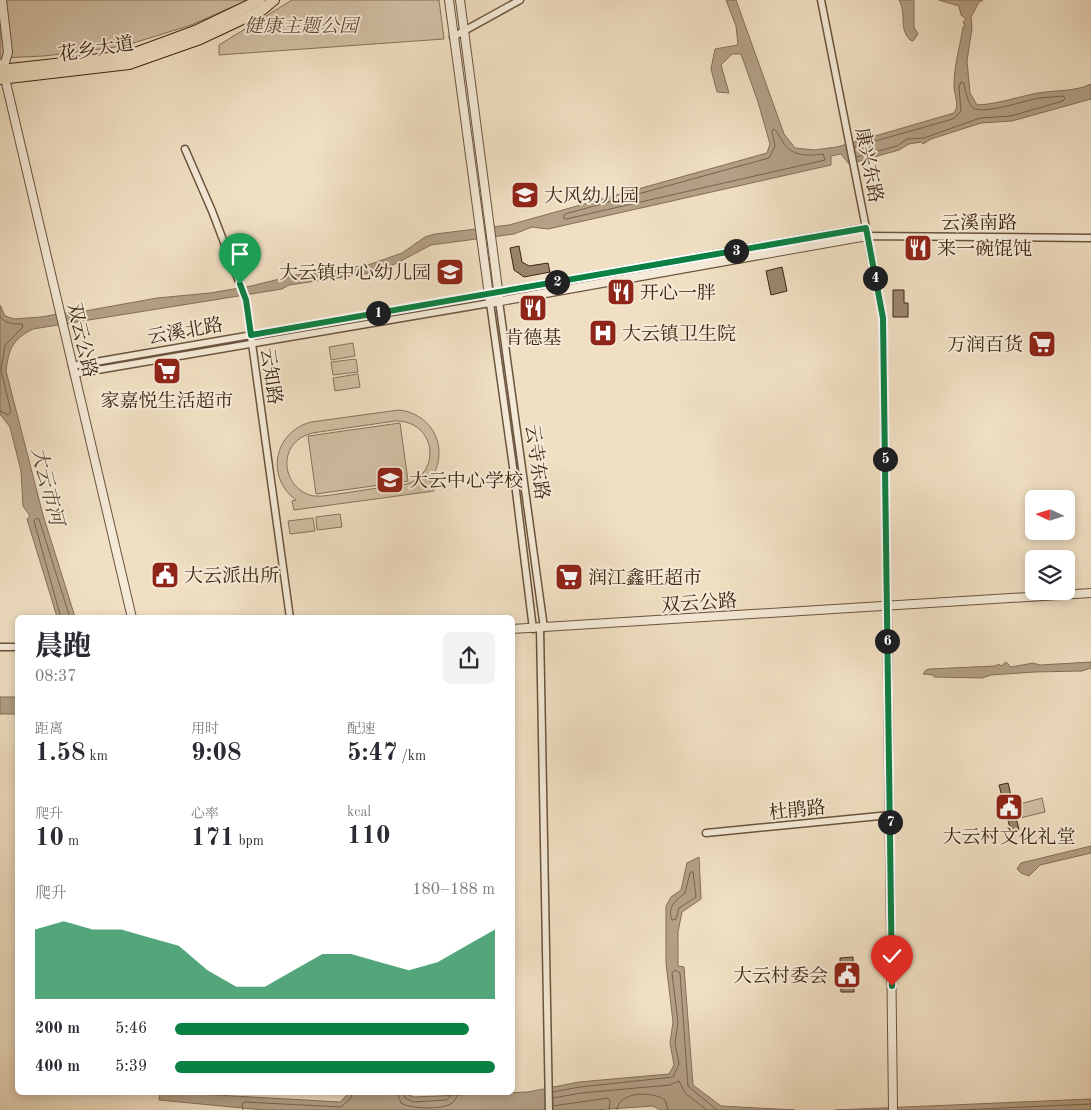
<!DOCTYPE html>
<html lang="zh">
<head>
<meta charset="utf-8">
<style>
	:root { --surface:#fff; --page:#f2f2f3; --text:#2b2b33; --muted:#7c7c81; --accent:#0b8043 }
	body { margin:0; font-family:"Old Standard TT","Noto Serif SC",serif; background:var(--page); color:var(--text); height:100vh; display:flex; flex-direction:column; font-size:19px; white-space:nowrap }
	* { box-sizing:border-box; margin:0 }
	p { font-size:16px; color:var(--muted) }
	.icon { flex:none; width:28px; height:28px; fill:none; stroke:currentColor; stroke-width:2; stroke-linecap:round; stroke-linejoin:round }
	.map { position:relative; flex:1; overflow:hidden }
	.sheet { position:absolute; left:15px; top:615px; width:500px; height:480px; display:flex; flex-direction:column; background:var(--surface); border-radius:8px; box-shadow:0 2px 8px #0003 }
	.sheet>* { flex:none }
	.needle { width:32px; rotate:274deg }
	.buttons { position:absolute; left:1025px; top:490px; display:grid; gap:10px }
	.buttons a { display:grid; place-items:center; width:50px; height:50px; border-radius:8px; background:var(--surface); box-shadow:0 2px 8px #0003; font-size:25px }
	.pin { position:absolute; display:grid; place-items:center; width:42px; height:42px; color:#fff; margin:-51px -21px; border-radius:50% 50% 50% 0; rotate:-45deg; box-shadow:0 0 5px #0007 }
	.pin .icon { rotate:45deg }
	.km { position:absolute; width:25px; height:25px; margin:-12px; border-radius:50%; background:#222; color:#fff; font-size:14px; line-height:25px; text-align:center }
	.round { display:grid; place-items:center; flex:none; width:52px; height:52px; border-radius:8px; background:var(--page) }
	.summary { display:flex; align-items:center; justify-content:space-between; height:85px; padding:0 20px }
	h1 { font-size:28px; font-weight:800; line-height:38px }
	.figures { display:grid; grid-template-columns:repeat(3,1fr); gap:8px; height:85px; padding:5px 20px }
	.figures div { display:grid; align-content:center }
	.figures b { font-size:25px; font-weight:800 }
	.figures small { font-size:14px; font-weight:400 }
	.figures p { font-size:14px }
	.chart { height:140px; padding:10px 20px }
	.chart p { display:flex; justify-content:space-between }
	.chart svg { width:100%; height:90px; margin-top:5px; fill:var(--accent); opacity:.7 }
	ul { padding:0 20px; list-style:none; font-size:16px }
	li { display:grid; grid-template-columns:80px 60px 1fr; align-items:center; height:38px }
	li i { height:12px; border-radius:6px; background:var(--accent) }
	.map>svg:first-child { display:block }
</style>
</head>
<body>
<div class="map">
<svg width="1091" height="1110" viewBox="0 0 1091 1110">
	<rect width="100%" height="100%" fill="#f0dfc2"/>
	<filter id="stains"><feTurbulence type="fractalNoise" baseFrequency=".004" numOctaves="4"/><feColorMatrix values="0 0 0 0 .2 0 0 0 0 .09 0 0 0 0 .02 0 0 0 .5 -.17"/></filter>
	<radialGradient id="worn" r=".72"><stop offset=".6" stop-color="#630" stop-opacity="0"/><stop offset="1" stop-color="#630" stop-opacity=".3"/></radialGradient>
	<g fill="#d1bfa4" stroke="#86725a" fill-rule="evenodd">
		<path d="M0,0H248L191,25L124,46L44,56L0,58Z"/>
		<path d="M292,0H439L444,39L219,55V45Z"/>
		<path d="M353,343L355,356L331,360L329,347Z"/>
		<path d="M356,359L358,372L333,375L331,362Z"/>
		<path d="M358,374L360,387L335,391L333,378Z"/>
		<path d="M399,410C435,414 451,453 429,481H433L434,491L294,510L292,501L296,500C265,477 274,432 311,422ZM395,421C437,420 443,476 403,485C383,487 364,490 345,493C335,494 324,497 314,496C295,493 283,473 288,455C291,443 301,436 312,433Z"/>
		<path d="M400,423L408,481L316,494L308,436Z"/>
		<path d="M340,514L342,527L317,530L316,517Z"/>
		<path d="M313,518L315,531L290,534L288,521Z"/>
		<path d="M1042,798L1045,812L1020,818L1016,805Z"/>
	</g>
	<g fill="#b3a086" stroke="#836f57">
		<path d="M726,0H736L784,134L795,148L814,150L837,147L954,113C960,105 954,95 954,86C954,65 960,47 963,27L965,26L963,22L966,19L961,15L959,6L939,0H983L979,2L971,17L972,28L967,61L970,93L977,105C998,104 1017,97 1038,93C1056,90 1074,92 1091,84V99L1012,121L981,123L931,139L923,144L921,142L909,144L899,150L849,164L841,154L831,156V165L548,229L532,227L514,234L431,245L395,264L371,273L289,285L282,289L33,329C12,340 9,348 6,371L43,515L75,617H57L27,519L30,516L23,506L21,471L10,427L0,414V305L5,316L14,319L41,317L75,311H85L157,298L210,293L251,286L296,275L333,271L371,264L402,253L425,237L435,234L509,225L767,153L770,144L758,102L741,54H732L721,65L729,93L717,92L711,69L715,49L738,45L736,26Z"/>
		<path d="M899,0H914V27L918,34L913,41L910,40C898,27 907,14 899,0Z"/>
		<path d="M1006,662L1011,667L1033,663L1040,665L1091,662V668L1082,671L1035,672L991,675L982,678L934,677L933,675L923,674L926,670L930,669L995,666L999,664L1001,666Z"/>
		<rect x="0" y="697" width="17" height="17"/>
		<path d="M1091,846V853L1040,865L1029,876L1021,873L1017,869L1021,863Z"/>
		<path d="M699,857L701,899L682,912L678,932V966L684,967L693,1085L721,1106L795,1110H660L653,1106L593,1110H263L159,1100L160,1093L163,1092L340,1102L349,1093H403L414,1097L528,1092L579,1082L669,1074L674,1065L670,1043L673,1022L666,963V906L671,897L681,890L687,863Z"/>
		<path d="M1091,1099V1110H835Z"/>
	</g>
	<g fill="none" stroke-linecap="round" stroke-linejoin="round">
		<g stroke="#78624c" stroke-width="1">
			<path d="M774,129C778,132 780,138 783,142C792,157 808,156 823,154L825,160L566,219L563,218L565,214L769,158L775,146L772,132Z"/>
			<path d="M854,147L953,119L961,111L959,87L961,82L964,83C965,90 968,104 973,108C983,115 1027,100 1039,98C1047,97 1055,97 1063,96L1065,98L1063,101L1011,116L980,118L924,138L907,139L897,146L856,157"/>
			<path d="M0,316C5,324 14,324 22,324L23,327L5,345L1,370L11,412L8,415L0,411"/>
			<path d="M61,618L34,521L36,518L39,519L70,618"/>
			<path d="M693,872L696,897L679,908L676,919L672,920C667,907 675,901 685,893L690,873Z"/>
			<path d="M397,1092L401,1103C410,1109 444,1110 452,1103C456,1100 457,1097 457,1092"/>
			<path d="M403,1092L405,1098L413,1102L446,1100L450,1097L451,1092"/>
			<path d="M553,1092L580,1087L673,1077L679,1064L675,1043L678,1022L672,973L675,970L680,973L688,1086L717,1110"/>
			<path d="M553,1098L581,1093L670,1085L679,1081L685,1093L707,1110"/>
			<path d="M553,1106L608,1098L610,1101L609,1110"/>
			<path d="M243,1110L242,1104L244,1102L341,1107L351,1098L352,1092"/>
			<path d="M617,1110C618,1091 653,1091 665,1100L668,1110"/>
			<path d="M959,1110L1091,1104"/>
		</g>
	</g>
	<g fill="#9a866d" stroke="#3c2511">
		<path d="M519,246L522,262L529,266L548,263L550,272L524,277L514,270L510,248Z"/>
		<path d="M782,267L787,291L771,295L766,271Z"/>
		<path d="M893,290H904V303H908V317H893Z"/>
		<path d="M1008,783L1019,830L1011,832L999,785Z"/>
		<path d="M853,957L854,992H841L840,958Z"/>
	</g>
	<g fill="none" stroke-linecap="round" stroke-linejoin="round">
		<defs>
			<g id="minor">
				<path d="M821,0L866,228"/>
				<path d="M453,37L520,0"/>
				<path d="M185,149L212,211L246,300L290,618"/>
				<path d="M499,301L544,628"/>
				<path d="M72,366L489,294"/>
				<path d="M74,374L490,303L513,467L533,629"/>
				<path d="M887,607L883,318L867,236L1091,238"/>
				<path d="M540,628L549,1110"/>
				<path d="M0,647H18"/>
				<path d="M706,833L890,815"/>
			</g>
			<g id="tertiary">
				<path d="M2,0L8,52L3,70"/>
				<path d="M449,0L490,303L867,236L866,228L489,294"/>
				<path d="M460,0L499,297"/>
				<path d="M0,64L3,70L132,618"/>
				<path d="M887,607L893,1110"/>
				<path d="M512,629L1091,593"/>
			</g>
			<g id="primary">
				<path d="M0,70L127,56L195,31L260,0"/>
				<path d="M0,79L129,64L200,39L262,10L274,0"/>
			</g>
		</defs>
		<use href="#minor" stroke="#69543d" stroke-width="9"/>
		<use href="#tertiary" stroke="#69543d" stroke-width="10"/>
		<use href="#primary" stroke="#3c2511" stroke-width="12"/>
		<use href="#minor" stroke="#f5ead7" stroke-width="6"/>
		<use href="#tertiary" stroke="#f5ead7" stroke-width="8"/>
		<use href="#primary" stroke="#f0dfc2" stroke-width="10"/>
	</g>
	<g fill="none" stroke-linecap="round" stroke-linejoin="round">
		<defs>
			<path id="route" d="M240,284L246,300L251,335L866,228L883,318L892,986"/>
		</defs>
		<use href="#route" stroke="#fff" stroke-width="10"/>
		<use href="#route" stroke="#0b8043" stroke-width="6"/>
	</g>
	<defs>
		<symbol id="school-square" viewBox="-11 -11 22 22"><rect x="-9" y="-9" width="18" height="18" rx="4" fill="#8f2418" stroke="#f5ead7"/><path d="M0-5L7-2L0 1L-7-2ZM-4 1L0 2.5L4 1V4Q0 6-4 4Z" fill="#fff"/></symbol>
		<symbol id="restaurant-square" viewBox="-11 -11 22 22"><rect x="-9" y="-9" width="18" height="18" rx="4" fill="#8f2418" stroke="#f5ead7"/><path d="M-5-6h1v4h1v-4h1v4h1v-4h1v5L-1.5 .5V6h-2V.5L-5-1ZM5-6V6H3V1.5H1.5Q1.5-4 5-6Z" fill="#fff"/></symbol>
		<symbol id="hospital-square" viewBox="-11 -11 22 22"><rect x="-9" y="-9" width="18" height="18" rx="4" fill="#8f2418" stroke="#f5ead7"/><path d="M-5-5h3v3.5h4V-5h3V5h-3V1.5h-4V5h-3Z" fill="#fff"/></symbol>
		<symbol id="supermarket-square" viewBox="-11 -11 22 22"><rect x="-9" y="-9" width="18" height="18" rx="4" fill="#8f2418" stroke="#f5ead7"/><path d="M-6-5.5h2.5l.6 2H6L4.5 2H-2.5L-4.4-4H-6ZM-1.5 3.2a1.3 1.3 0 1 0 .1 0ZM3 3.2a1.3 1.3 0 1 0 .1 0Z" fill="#fff"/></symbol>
		<symbol id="civic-square" viewBox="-11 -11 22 22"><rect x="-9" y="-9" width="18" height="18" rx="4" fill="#8f2418" stroke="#f5ead7"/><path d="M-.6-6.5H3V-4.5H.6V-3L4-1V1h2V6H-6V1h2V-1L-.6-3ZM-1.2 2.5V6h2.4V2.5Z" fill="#fff"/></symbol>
	</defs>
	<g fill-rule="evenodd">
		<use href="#school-square" x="509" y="179" width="32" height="32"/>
		<use href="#restaurant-square" x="902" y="232" width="32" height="32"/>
		<use href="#school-square" x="434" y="256" width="32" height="32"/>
		<use href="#restaurant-square" x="605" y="276" width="32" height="32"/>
		<use href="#restaurant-square" x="517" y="292" width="32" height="32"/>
		<use href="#hospital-square" x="587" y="317" width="32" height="32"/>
		<use href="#supermarket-square" x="1026" y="328" width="32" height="32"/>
		<use href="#supermarket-square" x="151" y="355" width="32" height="32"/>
		<use href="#school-square" x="374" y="464" width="32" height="32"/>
		<use href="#civic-square" x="149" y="559" width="32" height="32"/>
		<use href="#supermarket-square" x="553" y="561" width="32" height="32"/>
		<use href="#civic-square" x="993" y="791" width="32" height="32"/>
		<use href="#civic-square" x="831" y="959" width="32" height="32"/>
	</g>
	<g text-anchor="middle" stroke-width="4" stroke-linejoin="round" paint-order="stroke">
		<g font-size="19" font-style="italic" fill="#614c36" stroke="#f5ead7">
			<text x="301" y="32">健康主题公园</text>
		</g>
		<g font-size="19" fill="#3c2511" stroke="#f5ead7">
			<text transform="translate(96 48) rotate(-9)" y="7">花乡大道</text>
			<text transform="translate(870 165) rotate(79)" y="7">康兴东路</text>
			<text x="979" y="229">云溪南路</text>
			<text transform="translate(185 330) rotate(-10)" y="7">云溪北路</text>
			<text transform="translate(83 340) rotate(77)" y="7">双云公路</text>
			<text transform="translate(272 376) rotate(82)" y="7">云知路</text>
			<text transform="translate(538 462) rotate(82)" y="7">云寺东路</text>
			<text transform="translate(699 602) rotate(-4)" y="7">双云公路</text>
			<text transform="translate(797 809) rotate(-6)" y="7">杜鹃路</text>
		</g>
		<g font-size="19" fill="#3c2511" stroke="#f5ead7" text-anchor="start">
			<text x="544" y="202">大风幼儿园</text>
			<text x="937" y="255">来一碗馄饨</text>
			<text x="431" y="279" text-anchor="end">大云镇中心幼儿园</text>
			<text x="640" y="299">开心一胖</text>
			<text x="622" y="340">大云镇卫生院</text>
			<text x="533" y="344" text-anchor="middle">肯德基</text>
			<text x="1023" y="351" text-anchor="end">万润百货</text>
			<text x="167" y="407" text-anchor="middle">家嘉悦生活超市</text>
			<text x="409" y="487">大云中心学校</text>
			<text x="184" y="582">大云派出所</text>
			<text x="588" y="584">润江鑫旺超市</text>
			<text x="1009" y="843" text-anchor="middle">大云村文化礼堂</text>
			<text x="828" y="982" text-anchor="end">大云村委会</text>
		</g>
		<g font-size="20" font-style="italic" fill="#604a34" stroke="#f5ead7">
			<text transform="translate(48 486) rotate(76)" y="7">大云市河</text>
		</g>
	</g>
	<rect width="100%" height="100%" filter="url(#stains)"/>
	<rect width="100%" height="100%" fill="url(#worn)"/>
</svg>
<div class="buttons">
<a><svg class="needle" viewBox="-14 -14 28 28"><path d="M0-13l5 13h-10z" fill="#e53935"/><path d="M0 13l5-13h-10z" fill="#7c7c81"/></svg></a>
<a><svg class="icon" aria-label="layers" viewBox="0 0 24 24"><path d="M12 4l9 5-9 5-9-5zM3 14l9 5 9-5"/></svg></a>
</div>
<div class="pin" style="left:240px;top:284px;background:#1e9e55"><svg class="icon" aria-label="arrive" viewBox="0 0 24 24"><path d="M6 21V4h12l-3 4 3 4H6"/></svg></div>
<div class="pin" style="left:892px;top:986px;background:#d93025"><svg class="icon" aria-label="check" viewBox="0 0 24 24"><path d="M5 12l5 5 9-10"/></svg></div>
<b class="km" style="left:378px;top:313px">1</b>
<b class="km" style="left:557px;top:282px">2</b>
<b class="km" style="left:736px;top:251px">3</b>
<b class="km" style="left:875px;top:278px">4</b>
<b class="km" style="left:885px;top:459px">5</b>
<b class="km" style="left:887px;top:641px">6</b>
<b class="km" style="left:890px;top:822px">7</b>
<section class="sheet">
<div class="summary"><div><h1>晨跑</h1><p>08:37</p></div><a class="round"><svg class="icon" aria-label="share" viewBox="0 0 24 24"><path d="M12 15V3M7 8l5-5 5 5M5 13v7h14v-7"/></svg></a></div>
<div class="figures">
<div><p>距离</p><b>1.58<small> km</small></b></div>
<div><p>用时</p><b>9:08</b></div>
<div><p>配速</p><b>5:47<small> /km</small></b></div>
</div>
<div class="figures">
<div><p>爬升</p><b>10<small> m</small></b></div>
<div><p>心率</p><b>171<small> bpm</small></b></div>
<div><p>kcal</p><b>110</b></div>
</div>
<div class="chart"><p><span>爬升</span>180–188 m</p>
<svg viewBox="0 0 160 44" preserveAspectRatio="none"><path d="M0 44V10L10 6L20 10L30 10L40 14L50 18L60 30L70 38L80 38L90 30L100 22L110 22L120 26L130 30L140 26L150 18L160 10V44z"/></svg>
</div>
<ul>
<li><b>200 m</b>5:46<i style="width:92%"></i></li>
<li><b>400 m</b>5:39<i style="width:100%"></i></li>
</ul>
</section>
</div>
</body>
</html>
